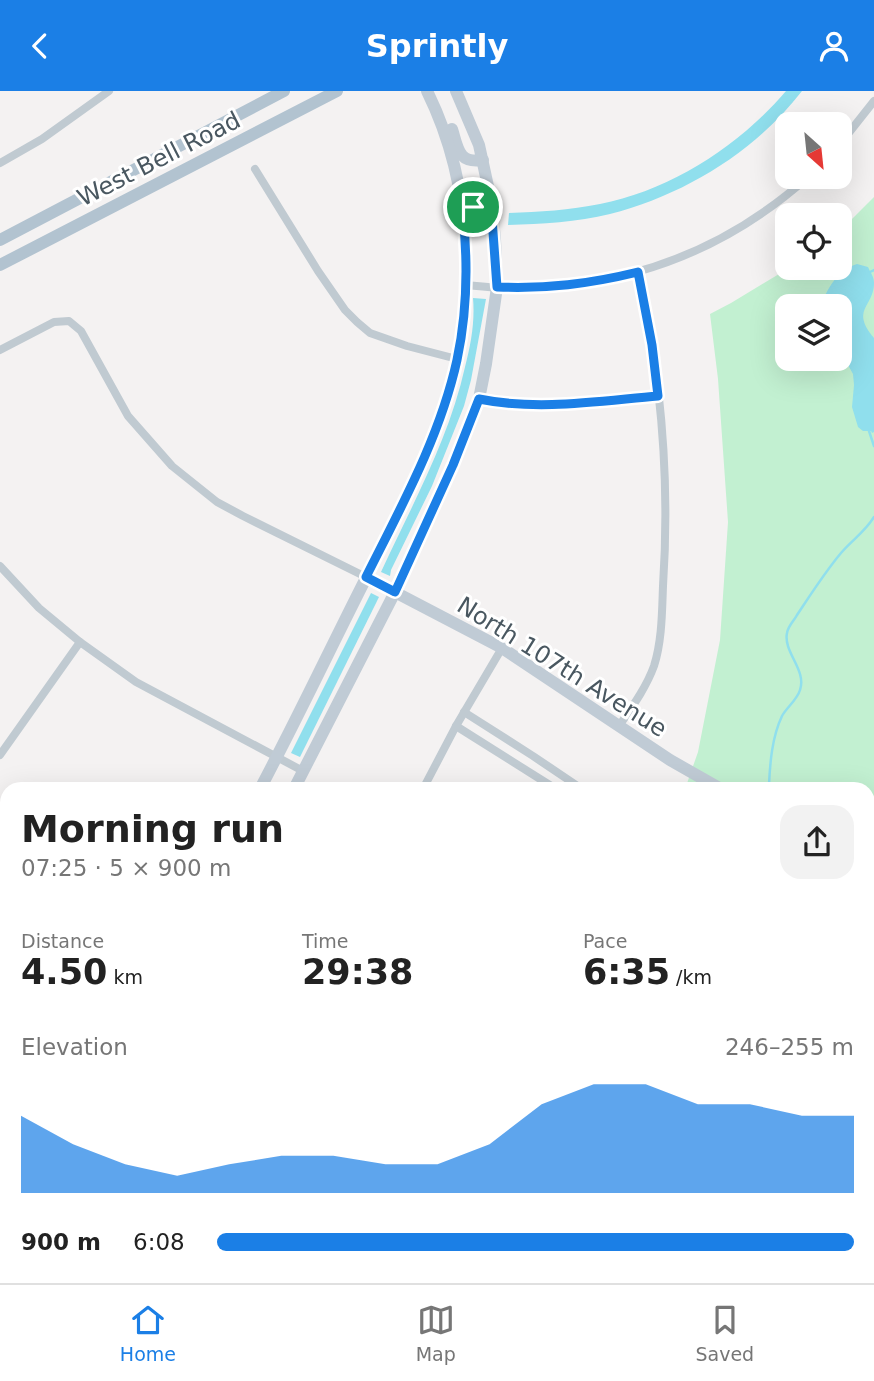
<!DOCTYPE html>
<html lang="en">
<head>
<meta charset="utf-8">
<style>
	:root { --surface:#fff; --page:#f2f2f2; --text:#222; --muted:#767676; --line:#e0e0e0; --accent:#1b7fe6 }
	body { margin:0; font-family:"DejaVu Sans",sans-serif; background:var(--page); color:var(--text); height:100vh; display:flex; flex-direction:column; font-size:26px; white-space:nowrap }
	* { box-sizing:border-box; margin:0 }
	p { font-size:23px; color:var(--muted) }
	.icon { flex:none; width:38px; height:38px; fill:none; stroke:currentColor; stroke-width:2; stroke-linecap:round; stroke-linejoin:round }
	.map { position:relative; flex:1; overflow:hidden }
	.drawer { position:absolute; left:0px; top:691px; width:875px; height:502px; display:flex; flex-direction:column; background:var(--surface); border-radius:21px 21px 0 0; box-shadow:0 7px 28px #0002 }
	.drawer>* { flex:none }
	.needle { width:46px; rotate:153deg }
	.fabs { position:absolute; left:775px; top:21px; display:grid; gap:14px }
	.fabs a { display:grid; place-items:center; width:77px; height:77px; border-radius:14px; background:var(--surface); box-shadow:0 7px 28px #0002; font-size:35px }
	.pin { position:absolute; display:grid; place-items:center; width:60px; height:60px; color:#fff; margin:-30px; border:4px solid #fff; border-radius:50%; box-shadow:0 2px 7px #0007 }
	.round { display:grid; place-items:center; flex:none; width:74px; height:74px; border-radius:21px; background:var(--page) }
	.overview { display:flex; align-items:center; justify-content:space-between; height:119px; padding:0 21px }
	h1 { font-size:38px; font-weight:700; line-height:52px }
	.metrics { display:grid; grid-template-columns:repeat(3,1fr); gap:10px; height:119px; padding:7px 21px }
	.metrics div { display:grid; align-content:center }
	.metrics b { font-size:35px; font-weight:700 }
	.metrics small { font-size:19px; font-weight:400 }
	.metrics p { font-size:19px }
	.chart { height:196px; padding:14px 21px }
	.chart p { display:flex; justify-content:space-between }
	.chart svg { width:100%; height:126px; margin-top:7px; fill:var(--accent); opacity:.7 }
	ul { padding:0 21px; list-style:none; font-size:23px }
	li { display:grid; grid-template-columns:112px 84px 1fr; align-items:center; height:52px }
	li i { height:18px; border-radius:9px; background:var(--accent) }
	header { display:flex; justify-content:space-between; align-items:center; height:91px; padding:0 21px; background:var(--accent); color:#fff; font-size:32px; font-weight:700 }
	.dock { display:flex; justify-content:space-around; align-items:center; height:98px; border-top:2px solid var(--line); background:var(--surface); font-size:19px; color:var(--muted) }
	.dock a { display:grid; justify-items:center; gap:4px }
	.dock .on { color:var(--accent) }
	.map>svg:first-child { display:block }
</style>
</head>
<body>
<header><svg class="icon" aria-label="back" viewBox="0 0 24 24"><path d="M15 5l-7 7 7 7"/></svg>Sprintly<svg class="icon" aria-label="person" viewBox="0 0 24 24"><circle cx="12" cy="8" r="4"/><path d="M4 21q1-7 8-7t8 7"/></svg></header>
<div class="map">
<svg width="874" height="1192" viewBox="0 0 874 1192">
	<rect width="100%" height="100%" fill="#f4f2f2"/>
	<g fill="#c2f0d1" fill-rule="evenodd">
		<path d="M874,106V762L868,779V698H685L698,661L720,549L728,431L718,288L710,223L731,212L789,177H840V140ZM788,215H840V268H788Z"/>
		<path d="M475,1186H760L762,1192H476L473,1189Z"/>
	</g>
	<g fill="#90dfed">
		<path d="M786,0H802C755,61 684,104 610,123C577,131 542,133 508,134L509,122C539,121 570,119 600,113C671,99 739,55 786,0Z"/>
		<path d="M857,173L868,176C870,181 874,185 874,192C874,216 850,218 874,247V341L872,342L871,340H863L858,336L852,316L854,294L853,283L848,274L840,264V215H821C827,197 838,179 857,173Z"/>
		<path d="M473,207L486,208L471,289L464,315L432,395L391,479L390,485L381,481C412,414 449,348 465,276C471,253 475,231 473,207Z"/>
		<path d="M371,502L379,506L300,666L291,662Z"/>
		<path d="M613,1187H667L668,1192H615Z"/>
	</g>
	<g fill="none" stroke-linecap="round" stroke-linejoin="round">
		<g stroke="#90dfed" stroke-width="2.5">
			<path d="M870,181L874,179"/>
			<path d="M869,340L874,355"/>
			<path d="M769,694C770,672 772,646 782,625C787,616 797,609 800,599C807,579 783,561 787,542C788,535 794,530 797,524C811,503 825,481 841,462C852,449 865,441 874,426"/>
		</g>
		<g stroke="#c0cad1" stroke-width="8">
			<path d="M840,53L874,10"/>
			<path d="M0,72L42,48L109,0"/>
			<path d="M255,78L318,180L345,219L357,231L370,242L407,255L457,268"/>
			<path d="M465,194C487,196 508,198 530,198C546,198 562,195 578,193C666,181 742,145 808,86"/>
			<path d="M0,259L54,231L69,230L81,240L128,325L172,375L217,411L243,425L366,486"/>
			<path d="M479,308C538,320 599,310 658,305"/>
			<path d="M0,475L39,517L80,551L136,591L303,680"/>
			<path d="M464,621L533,665L582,698"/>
			<path d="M456,635L556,698"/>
			<path d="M619,635C632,616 646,597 654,575C662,550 662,521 663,495C670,390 661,283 638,181"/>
			<path d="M0,664L80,551"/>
			<path d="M423,698L456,635L502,557"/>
			<path d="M0,843L7,845"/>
			<path d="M868,950L874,934"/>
			<path d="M868,1053L874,1054"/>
			<path d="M239,1186L247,1192"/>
			<path d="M375,1186L391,1191L403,1186"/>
			<path d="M831,1186L832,1192"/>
			<path d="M191,1192L196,1186"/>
		</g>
		<g stroke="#c0cbd5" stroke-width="12">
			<path d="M452,38C458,57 458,73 483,69"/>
			<path d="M463,125L473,116L491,114"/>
			<path d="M366,486L502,557L670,669L721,698"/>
			<path d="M260,698C297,628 331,556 367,485C394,429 424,374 444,316C478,216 474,95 427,0"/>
			<path d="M294,698L395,501L453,374L479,308L486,273L497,196L495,148L491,109L479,54L456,0"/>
			<path d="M868,777L874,780"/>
			<path d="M0,1054L7,1057"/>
			<path d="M0,1159L7,1147"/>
			<path d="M14,1192L17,1186"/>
		</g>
		<g stroke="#b2c3d0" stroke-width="12">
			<path d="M0,149L284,0"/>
			<path d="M0,174L337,0"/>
		</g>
	</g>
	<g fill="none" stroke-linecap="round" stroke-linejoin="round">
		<defs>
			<path id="route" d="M477,114H491L497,196C547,198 589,193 638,181L652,254L658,305C599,310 538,320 479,308L453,374L395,501L366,486C401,416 440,346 457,269C467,222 468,172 463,125L469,118Z"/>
		</defs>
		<use href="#route" stroke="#fff" stroke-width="14"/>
		<use href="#route" stroke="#1b7fe6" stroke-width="9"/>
	</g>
	<g text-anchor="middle" stroke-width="6" stroke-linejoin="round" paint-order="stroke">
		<g font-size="24" fill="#495760" stroke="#fff">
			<text transform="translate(159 68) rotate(-27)" y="8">West Bell Road</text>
			<text transform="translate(562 576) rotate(32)" y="8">North 107th Avenue</text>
		</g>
	</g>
</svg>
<div class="fabs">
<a><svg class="needle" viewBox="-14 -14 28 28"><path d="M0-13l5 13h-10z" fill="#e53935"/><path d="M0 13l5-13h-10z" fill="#767676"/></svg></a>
<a><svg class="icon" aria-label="locate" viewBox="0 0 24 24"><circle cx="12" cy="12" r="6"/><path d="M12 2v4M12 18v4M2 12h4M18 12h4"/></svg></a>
<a><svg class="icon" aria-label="layers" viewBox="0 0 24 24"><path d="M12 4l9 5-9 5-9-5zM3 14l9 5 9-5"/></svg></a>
</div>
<div class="pin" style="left:473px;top:116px;background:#1e9e55"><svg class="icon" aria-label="arrive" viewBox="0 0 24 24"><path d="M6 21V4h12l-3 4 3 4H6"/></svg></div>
<section class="drawer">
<div class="overview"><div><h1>Morning run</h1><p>07:25 · 5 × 900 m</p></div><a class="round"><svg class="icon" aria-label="share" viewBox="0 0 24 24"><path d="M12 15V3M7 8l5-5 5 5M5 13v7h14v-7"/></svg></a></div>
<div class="metrics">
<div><p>Distance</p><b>4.50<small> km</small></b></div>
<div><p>Time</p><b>29:38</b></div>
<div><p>Pace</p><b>6:35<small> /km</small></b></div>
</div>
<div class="chart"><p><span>Elevation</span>246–255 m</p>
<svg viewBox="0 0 160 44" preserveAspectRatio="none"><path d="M0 44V17L10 27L20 34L30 38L40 34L50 31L60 31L70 34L80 34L90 27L100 13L110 6L120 6L130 13L140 13L150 17L160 17V44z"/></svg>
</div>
<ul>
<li><b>900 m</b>6:08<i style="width:100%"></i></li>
</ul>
</section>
</div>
<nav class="dock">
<a class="on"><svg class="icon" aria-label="home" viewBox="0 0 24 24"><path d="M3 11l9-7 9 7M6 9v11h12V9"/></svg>Home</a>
<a><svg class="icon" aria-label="map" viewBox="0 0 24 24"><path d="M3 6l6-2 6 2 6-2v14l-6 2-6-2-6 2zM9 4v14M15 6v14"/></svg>Map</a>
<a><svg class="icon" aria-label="saved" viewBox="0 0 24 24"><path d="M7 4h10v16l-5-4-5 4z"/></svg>Saved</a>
</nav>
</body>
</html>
